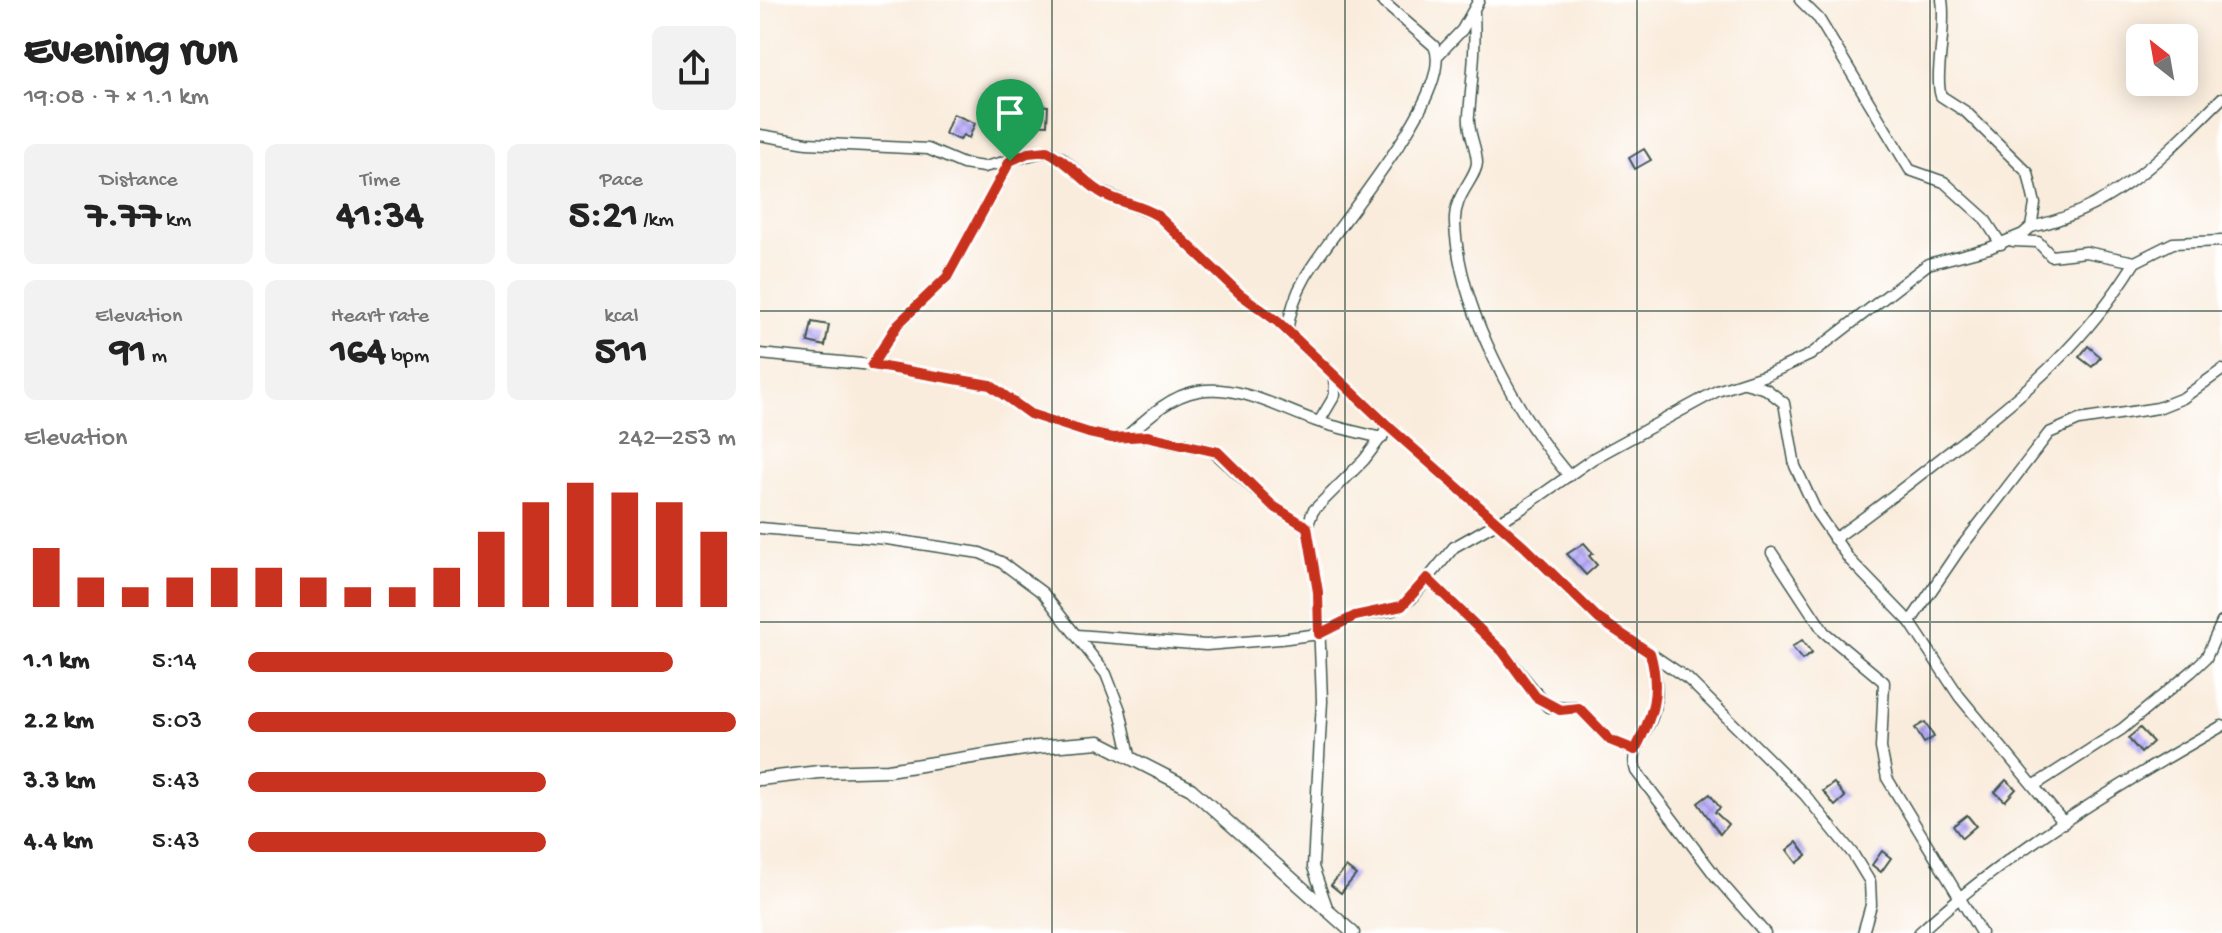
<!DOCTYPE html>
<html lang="en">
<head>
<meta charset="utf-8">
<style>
	:root { --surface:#fff; --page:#f2f2f2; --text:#222; --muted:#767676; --accent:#c8321e }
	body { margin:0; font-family:"Gochi Hand",sans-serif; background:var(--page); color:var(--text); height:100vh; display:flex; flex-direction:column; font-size:30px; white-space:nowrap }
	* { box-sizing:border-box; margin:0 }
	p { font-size:26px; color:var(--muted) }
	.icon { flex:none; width:44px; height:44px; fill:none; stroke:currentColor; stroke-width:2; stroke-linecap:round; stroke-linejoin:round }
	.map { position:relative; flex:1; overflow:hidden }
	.sheet { display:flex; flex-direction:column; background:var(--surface); width:760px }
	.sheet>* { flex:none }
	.needle { width:52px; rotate:329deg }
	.fabs { position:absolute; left:1366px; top:24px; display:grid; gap:16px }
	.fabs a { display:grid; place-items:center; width:72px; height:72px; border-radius:12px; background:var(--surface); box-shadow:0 4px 20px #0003; font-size:40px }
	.pin { position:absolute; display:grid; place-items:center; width:68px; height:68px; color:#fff; margin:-82px -34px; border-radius:50% 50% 50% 0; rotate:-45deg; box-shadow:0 0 8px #0007 }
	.pin .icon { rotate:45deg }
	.round { display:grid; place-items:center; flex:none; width:84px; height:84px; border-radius:12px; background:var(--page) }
	.headline { display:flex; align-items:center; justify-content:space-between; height:136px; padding:0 24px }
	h1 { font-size:44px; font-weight:700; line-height:60px }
	.figures { display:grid; grid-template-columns:repeat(3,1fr); gap:12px; height:136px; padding:8px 24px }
	.figures div { display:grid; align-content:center; border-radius:12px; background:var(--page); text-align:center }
	.figures b { font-size:40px; font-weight:700 }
	.figures small { font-size:22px; font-weight:400 }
	.figures p { font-size:22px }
	.chart { height:224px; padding:16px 24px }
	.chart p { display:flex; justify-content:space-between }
	.chart svg { width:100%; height:144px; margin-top:8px; stroke:var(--accent); stroke-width:6 }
	ul { padding:0 24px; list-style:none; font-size:26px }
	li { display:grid; grid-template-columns:128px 96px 1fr; align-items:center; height:60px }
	li i { height:20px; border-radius:10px; background:var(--accent) }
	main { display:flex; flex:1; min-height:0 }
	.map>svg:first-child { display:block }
</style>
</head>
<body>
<main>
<section class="sheet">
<div class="headline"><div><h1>Evening run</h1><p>19:08 · 7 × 1.1 km</p></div><a class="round"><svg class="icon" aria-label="share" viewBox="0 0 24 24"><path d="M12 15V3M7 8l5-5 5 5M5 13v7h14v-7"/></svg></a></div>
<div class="figures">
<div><p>Distance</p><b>7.77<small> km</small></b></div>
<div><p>Time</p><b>41:34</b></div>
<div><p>Pace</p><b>5:21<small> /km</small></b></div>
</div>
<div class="figures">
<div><p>Elevation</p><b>91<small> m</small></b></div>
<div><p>Heart rate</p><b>164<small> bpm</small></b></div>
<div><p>kcal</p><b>511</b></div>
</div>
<div class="chart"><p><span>Elevation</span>242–253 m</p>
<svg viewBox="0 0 160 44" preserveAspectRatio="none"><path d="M5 44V26M15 44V35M25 44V38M35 44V35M45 44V32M55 44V32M65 44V35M75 44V38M85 44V38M95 44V32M105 44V21M115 44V12M125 44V6M135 44V9M145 44V12M155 44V21"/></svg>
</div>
<ul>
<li><b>1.1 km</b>5:14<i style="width:87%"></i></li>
<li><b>2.2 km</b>5:03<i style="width:100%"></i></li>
<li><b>3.3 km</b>5:43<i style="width:61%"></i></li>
<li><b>4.4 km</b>5:43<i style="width:61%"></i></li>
</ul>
</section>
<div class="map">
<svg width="1462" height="933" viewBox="0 0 1462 933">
	<defs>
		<pattern id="building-cross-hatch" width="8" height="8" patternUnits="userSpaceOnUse" patternTransform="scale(2)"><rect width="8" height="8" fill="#beb1fe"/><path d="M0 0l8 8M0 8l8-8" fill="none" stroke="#9a91ce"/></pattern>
	</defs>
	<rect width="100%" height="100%" fill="#fff"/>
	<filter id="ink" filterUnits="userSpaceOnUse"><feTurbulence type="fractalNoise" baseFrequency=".0125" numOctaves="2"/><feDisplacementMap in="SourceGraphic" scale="16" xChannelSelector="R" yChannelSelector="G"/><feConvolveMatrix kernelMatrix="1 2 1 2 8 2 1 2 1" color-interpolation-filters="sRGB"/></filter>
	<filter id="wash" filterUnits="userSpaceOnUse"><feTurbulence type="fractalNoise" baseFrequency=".006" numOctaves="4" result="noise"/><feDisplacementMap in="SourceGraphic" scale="32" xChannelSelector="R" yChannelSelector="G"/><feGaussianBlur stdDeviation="1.8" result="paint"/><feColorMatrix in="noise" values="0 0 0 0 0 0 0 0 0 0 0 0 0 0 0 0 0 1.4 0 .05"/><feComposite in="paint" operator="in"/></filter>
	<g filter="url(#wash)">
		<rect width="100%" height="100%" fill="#f9ecdc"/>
		<g id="blocks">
			<g fill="url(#building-cross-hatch)">
				<path d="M274,105L288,106L287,125L273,124Z"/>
				<path d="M193,114L215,123L209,138L203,135L200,140L185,134Z"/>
				<path d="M884,149L891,160L875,169L869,158Z"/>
				<path d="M52,322L69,325L65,346L48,342Z"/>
				<path d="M1328,346L1341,357L1332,367L1319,357Z"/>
				<path d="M824,543L833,553L829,556L837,565L826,575L807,554Z"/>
				<path d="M1042,640L1052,653L1042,660L1032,647Z"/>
				<path d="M1165,722L1174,737L1164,743L1155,728Z"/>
				<path d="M1380,728L1393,742L1381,753L1368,738Z"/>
				<path d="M1246,780L1256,789L1245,801L1235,792Z"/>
				<path d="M1074,783L1085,797L1075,806L1063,791Z"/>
				<path d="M950,794L960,808L955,812L968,824L960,834L938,803Z"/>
				<path d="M1207,815L1216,826L1202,838L1193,826Z"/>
				<path d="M1037,842L1047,855L1037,863L1027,850Z"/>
				<path d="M1122,851L1131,858L1121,872L1112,865Z"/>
				<path d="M586,867L596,875L581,893L571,885Z"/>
			</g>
		</g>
	</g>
	<g filter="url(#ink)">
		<use href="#blocks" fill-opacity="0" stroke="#40574d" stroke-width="2"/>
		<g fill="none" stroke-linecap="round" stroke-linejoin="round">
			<defs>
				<g id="minor">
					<path d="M1040,0L1059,19L1150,170L1184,182L1224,218L1241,244"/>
					<path d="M714,12C716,51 712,77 709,115C707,132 717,147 717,163C716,179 693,195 695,224C699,308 756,414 809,476"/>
					<path d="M679,54L702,30L719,0"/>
					<path d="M0,135L47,143L168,149L203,164L224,167L287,151L302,158L337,190L398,216L480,294L518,322L629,427L764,546L839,619L928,679L1045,795L1093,854L1110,882L1111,905L1103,933"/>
					<path d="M1271,227C1355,209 1403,156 1462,98"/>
					<path d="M1253,241L1278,242L1291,256L1326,252L1375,262L1413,243L1462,241"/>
					<path d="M527,331C530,312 535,295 545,278C569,233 697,93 674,46L621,0"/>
					<path d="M0,354L112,365L230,385L270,414L329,433L352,438L387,436L452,450L513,506L547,527"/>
					<path d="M112,365L138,324L187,277L250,161"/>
					<path d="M985,383L1006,389L1024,403L1035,466L1057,513L1089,559L1150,622L1199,696L1304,823"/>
					<path d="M559,422L575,395L574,376"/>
					<path d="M366,437C386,419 409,396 438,391C478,384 519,408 556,421C578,428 600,433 622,438"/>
					<path d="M0,528L127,539L220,553L241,562L283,593L346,674L360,710L370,755"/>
					<path d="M1074,539C1115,511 1153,480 1192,450C1268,391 1324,344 1375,262"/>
					<path d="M1012,553L1064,632L1124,682L1121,748L1127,778L1221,933"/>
					<path d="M667,578L743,652L788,707L819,708L850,740L875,750"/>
					<path d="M1150,622L1199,550L1289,433L1319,420L1398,408L1423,398L1462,370"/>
					<path d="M317,635L446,645L520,639L559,634L595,616L633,610L651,599L694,547L761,509L834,458L957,391L1006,375L1050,355L1168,264L1229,248L1263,234L1271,227L1275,204L1268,173L1206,112L1181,96C1174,75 1187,29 1182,0"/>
					<path d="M890,653C896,675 900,695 892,717C885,736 869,750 876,771L957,878L1005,933"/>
					<path d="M1275,785L1362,729L1431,672L1446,658L1462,622"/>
					<path d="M568,910L553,867L562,701L558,592L547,527L553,511L604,460L629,427"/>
					<path d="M1159,933C1248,851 1357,786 1462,726"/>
				</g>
				<path id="tertiary" d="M0,779L59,772L128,770L277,747L339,742L431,789L593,933"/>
			</defs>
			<use href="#minor" stroke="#40574d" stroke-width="13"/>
			<use href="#tertiary" stroke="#40574d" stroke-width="15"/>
			<use href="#minor" stroke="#fff" stroke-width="10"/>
			<use href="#tertiary" stroke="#fff" stroke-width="12"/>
		</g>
	</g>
	<g fill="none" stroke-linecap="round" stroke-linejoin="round" filter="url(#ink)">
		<defs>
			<path id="route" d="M287,151C308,161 320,178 339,191C356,203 380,204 398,216L480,294L518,322L629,427L764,546L839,619L890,653C901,691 893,716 875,750L850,740L819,708L800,710L776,697L743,652L667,578L642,606L595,616L559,634L558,592L547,527L513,506L458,452L387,436L352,438L329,433L270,414L230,385L112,365L138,324L187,277L250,161L268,153Z"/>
		</defs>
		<use href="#route" stroke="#fff" stroke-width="16"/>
		<use href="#route" stroke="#c8321e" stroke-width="10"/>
	</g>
	<path fill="none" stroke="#1f3d34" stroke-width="2" stroke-opacity="0.55" d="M292,0V933M585,0V933M877,0V933M1170,0V933M0,311H1462M0,622H1462"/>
</svg>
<div class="fabs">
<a><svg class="needle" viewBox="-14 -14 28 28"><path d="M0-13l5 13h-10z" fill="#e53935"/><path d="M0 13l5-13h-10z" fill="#767676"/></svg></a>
</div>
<div class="pin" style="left:250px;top:161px;background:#1e9e55"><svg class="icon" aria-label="arrive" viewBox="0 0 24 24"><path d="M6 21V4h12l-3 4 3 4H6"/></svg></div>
</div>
</main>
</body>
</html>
